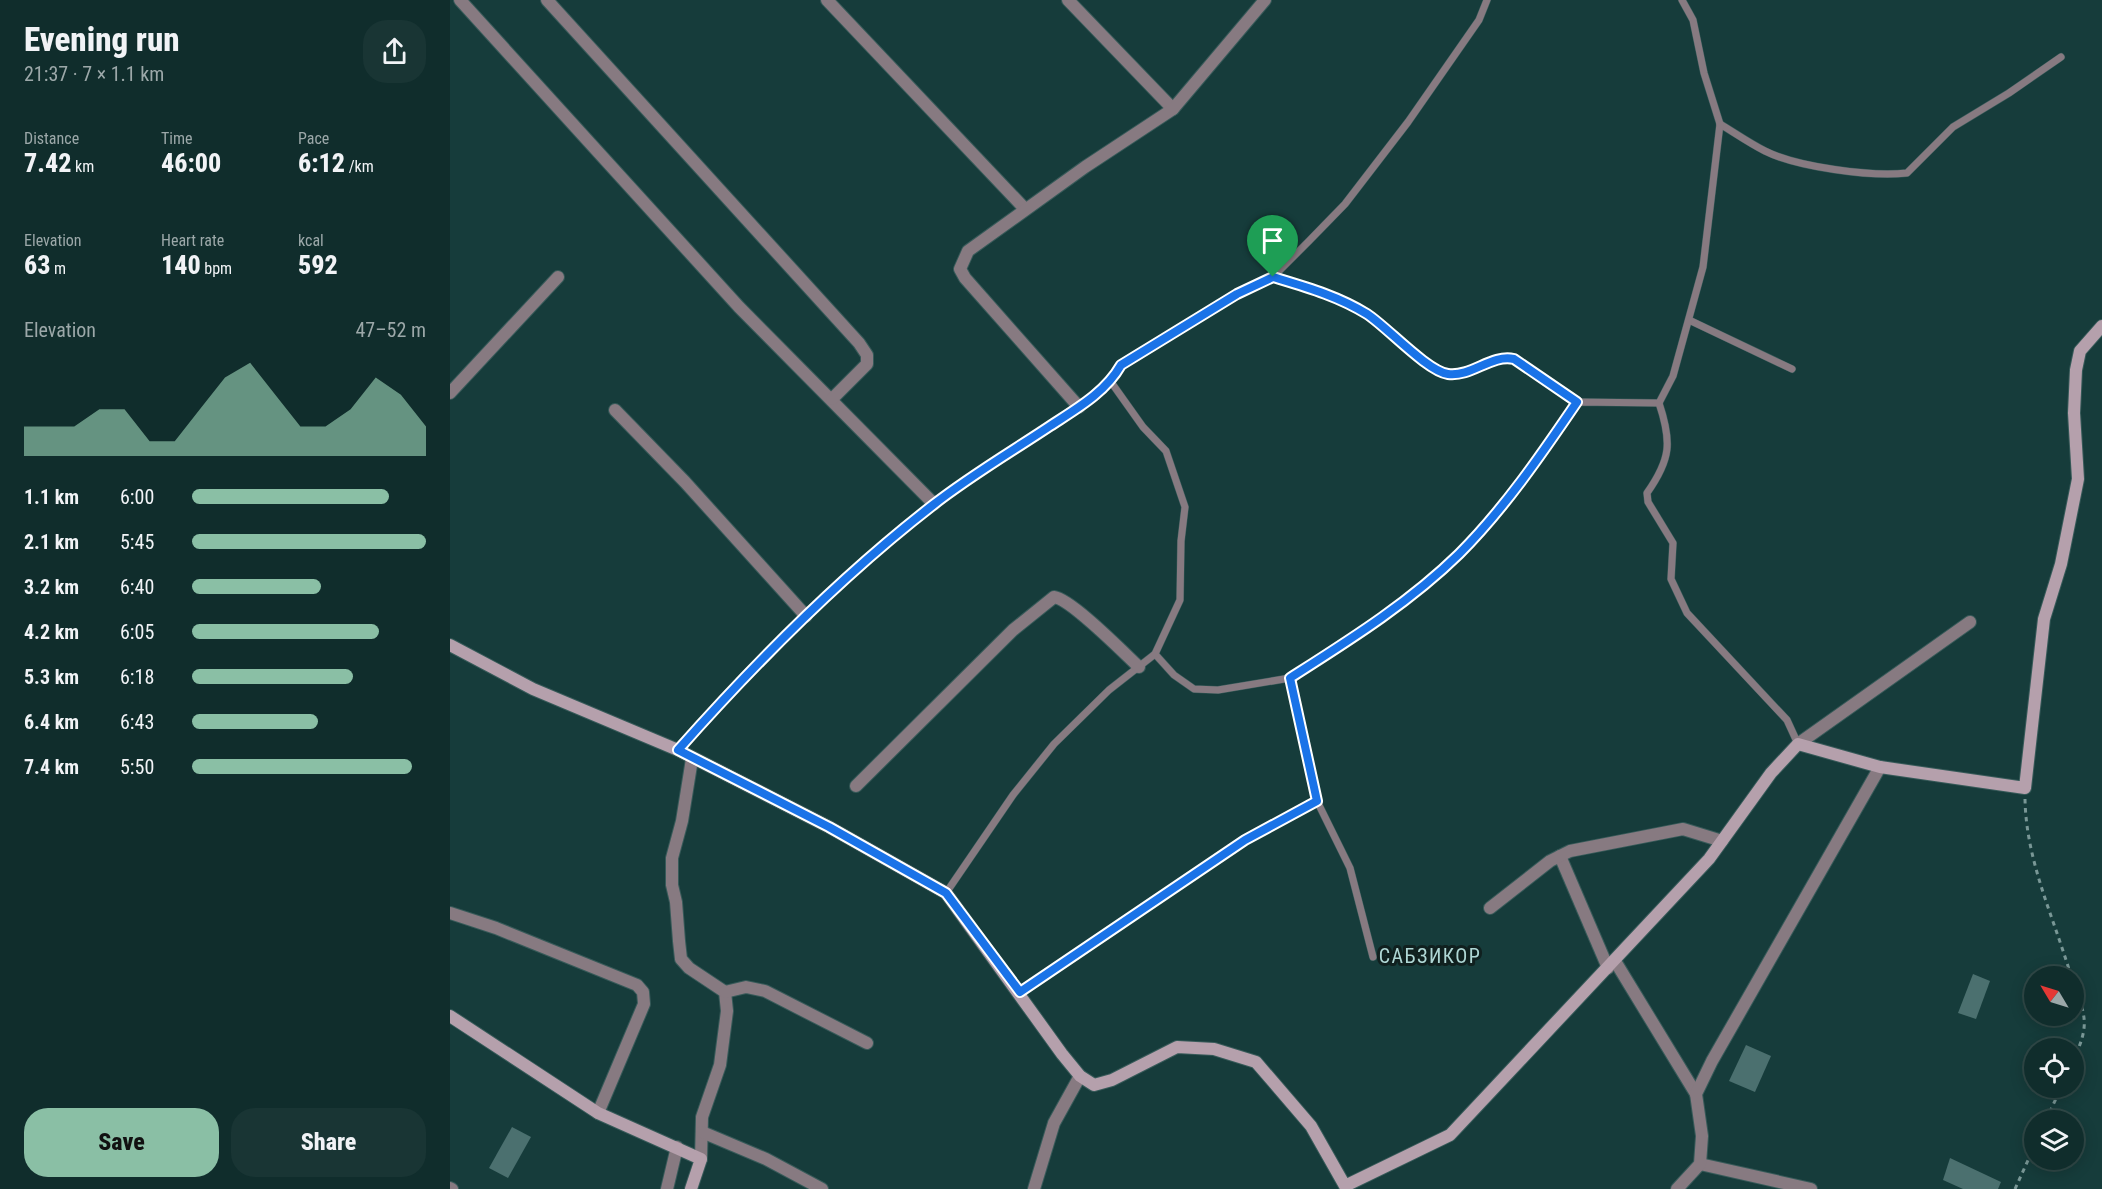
<!DOCTYPE html>
<html lang="en">
<head>
<meta charset="utf-8">
<style>
	:root { --surface:#102d2c; --page:#193534; --text:#f1f3f6; --muted:#9ca8a9; --line:#304948; --accent:#8abfa5 }
	body { margin:0; font-family:"Roboto Condensed",sans-serif; background:var(--page); color:var(--text); height:100vh; display:flex; flex-direction:column; font-size:22px; white-space:nowrap }
	* { box-sizing:border-box; margin:0 }
	p { font-size:20px; color:var(--muted) }
	.icon { flex:none; width:33px; height:33px; fill:none; stroke:currentColor; stroke-width:2; stroke-linecap:round; stroke-linejoin:round }
	.map { position:relative; flex:1; overflow:hidden }
	.drawer { display:flex; flex-direction:column; background:var(--surface); width:450px }
	.drawer>* { flex:none }
	.needle { width:39px; rotate:308deg }
	.controls { position:absolute; left:1574px; top:966px; display:grid; gap:12px }
	.controls a { display:grid; place-items:center; width:60px; height:60px; border-radius:50%; background:var(--surface); box-shadow:0 3px 15px #0003,0 0 0 2px var(--line); font-size:30px }
	.pin { position:absolute; display:grid; place-items:center; width:51px; height:51px; color:#fff; margin:-62px -26px; border-radius:50% 50% 50% 0; rotate:-45deg; box-shadow:0 0 6px #0007 }
	.pin .icon { rotate:45deg }
	.round { display:grid; place-items:center; flex:none; width:63px; height:63px; border-radius:24px; background:var(--page) }
	.overview { display:flex; align-items:center; justify-content:space-between; height:102px; padding:0 24px }
	h1 { font-size:33px; font-weight:800; line-height:45px }
	.metrics { display:grid; grid-template-columns:repeat(3,1fr); gap:9px; height:102px; padding:6px 24px }
	.metrics div { display:grid; align-content:center }
	.metrics b { font-size:26px; font-weight:800 }
	.metrics small { font-size:16px; font-weight:400 }
	.metrics p { font-size:16px }
	.chart { height:168px; padding:12px 24px }
	.chart p { display:flex; justify-content:space-between }
	.chart svg { width:100%; height:108px; margin-top:6px; fill:var(--accent); opacity:.7 }
	.action { display:flex; gap:12px; margin-top:auto; padding:12px 24px }
	.action a { flex:1; height:69px; border-radius:24px; background:var(--accent); color:#111; font-size:24px; font-weight:800; line-height:69px; text-align:center }
	.action a+a { background:var(--page); color:var(--text) }
	ul { padding:0 24px; list-style:none; font-size:20px }
	li { display:grid; grid-template-columns:96px 72px 1fr; align-items:center; height:45px }
	li i { height:15px; border-radius:8px; background:var(--accent) }
	main { display:flex; flex:1; min-height:0 }
	.map>svg:first-child { display:block }
</style>
</head>
<body>
<main>
<section class="drawer">
<div class="overview"><div><h1>Evening run</h1><p>21:37 · 7 × 1.1 km</p></div><a class="round"><svg class="icon" aria-label="share" viewBox="0 0 24 24"><path d="M12 15V3M7 8l5-5 5 5M5 13v7h14v-7"/></svg></a></div>
<div class="metrics">
<div><p>Distance</p><b>7.42<small> km</small></b></div>
<div><p>Time</p><b>46:00</b></div>
<div><p>Pace</p><b>6:12<small> /km</small></b></div>
</div>
<div class="metrics">
<div><p>Elevation</p><b>63<small> m</small></b></div>
<div><p>Heart rate</p><b>140<small> bpm</small></b></div>
<div><p>kcal</p><b>592</b></div>
</div>
<div class="chart"><p><span>Elevation</span>47–52 m</p>
<svg viewBox="0 0 160 44" preserveAspectRatio="none"><path d="M0 44V32L10 32L20 32L30 25L40 25L50 38L60 38L70 25L80 12L90 6L100 19L110 32L120 32L130 25L140 12L150 19L160 32V44z"/></svg>
</div>
<ul>
<li><b>1.1 km</b>6:00<i style="width:84%"></i></li>
<li><b>2.1 km</b>5:45<i style="width:100%"></i></li>
<li><b>3.2 km</b>6:40<i style="width:55%"></i></li>
<li><b>4.2 km</b>6:05<i style="width:80%"></i></li>
<li><b>5.3 km</b>6:18<i style="width:69%"></i></li>
<li><b>6.4 km</b>6:43<i style="width:54%"></i></li>
<li><b>7.4 km</b>5:50<i style="width:94%"></i></li>
</ul>
<div class="action"><a>Save</a><a>Share</a></div>
</section>
<div class="map">
<svg width="1652" height="1189" viewBox="0 0 1652 1189">
	<rect width="100%" height="100%" fill="#163c3b"/>
	<g fill="#4b706f">
		<path d="M1523,974L1540,981L1526,1019L1508,1013Z"/>
		<path d="M1296,1045L1321,1056L1305,1092L1279,1081Z"/>
		<path d="M62,1127L81,1137L58,1178L39,1168Z"/>
		<path d="M1500,1158L1551,1182L1548,1189H1513L1493,1180Z"/>
	</g>
	<g fill="none" stroke-linecap="round" stroke-linejoin="round">
		<defs>
			<g id="lane">
				<path d="M1270,124C1285,133 1299,143 1315,151C1347,167 1421,177 1457,173L1503,127L1559,93L1611,57"/>
				<path d="M823,277C856,287 888,296 917,314C937,327 977,371 999,374C1023,377 1041,354 1064,359L1127,402"/>
				<path d="M1239,320L1342,369"/>
				<path d="M1209,403C1222,442 1221,459 1197,493L1198,502L1223,543L1221,579L1237,613L1337,720L1348,744"/>
				<path d="M705,654L724,675L744,689L768,690L840,678L926,623L1009,554L1054,503L1127,402L1209,403L1223,376L1253,267L1270,124L1254,73L1243,20L1232,0"/>
				<path d="M228,750C304,664 392,572 484,504C542,461 605,426 661,382"/>
				<path d="M867,801L900,868L923,957"/>
				<path d="M496,893L563,795L604,744L659,690L705,654L730,600L731,541L735,507L716,451L693,427L661,382L671,365L787,294L823,277L859,241L895,204L958,122L1029,20L1037,0"/>
				<path d="M570,992L795,840L867,801L840,678"/>
			</g>
			<g id="street">
				<path d="M10,0L289,307L484,504"/>
				<path d="M97,0L409,343L417,355V364L382,399"/>
				<path d="M377,0L575,209"/>
				<path d="M618,0L723,109"/>
				<path d="M0,393L108,277"/>
				<path d="M629,407L515,278L510,269L518,251L635,167L723,109L815,0"/>
				<path d="M165,410L235,482L356,616"/>
				<path d="M1348,744L1520,622"/>
				<path d="M242,759L232,821L222,858V885L226,902L229,941L231,959L239,968L275,992L277,1011L270,1065L252,1117L251,1159"/>
				<path d="M406,786L563,630L604,597C621,599 674,653 689,667"/>
				<path d="M1110,856L1158,968"/>
				<path d="M1040,908L1100,861L1120,851L1233,829L1272,841"/>
				<path d="M0,913L46,928L187,985L193,992L194,1004L148,1113"/>
				<path d="M1165,961L1246,1094"/>
				<path d="M275,992L296,987L315,991L417,1043"/>
				<path d="M252,1132L316,1159L372,1189"/>
				<path d="M1250,1164L1361,1189"/>
				<path d="M0,1188L2,1189"/>
				<path d="M217,1189L227,1147"/>
				<path d="M584,1189L604,1123L630,1076"/>
				<path d="M1227,1189L1250,1164L1252,1136L1246,1094L1262,1061L1430,767"/>
			</g>
			<g id="secondary">
				<path d="M0,645L83,689L228,750L379,827L496,893L612,1054L630,1076L644,1085L662,1080L727,1047L764,1049L806,1062L861,1126L895,1186L1000,1135L1259,859L1321,773L1348,744L1430,767L1575,788L1594,619L1611,564L1628,479L1624,413L1626,370L1630,351L1652,326"/>
				<path d="M0,1016L148,1113L251,1159L241,1189"/>
			</g>
		</defs>
		<use href="#lane" stroke="#375a59" stroke-width="8"/>
		<use href="#street" stroke="#375a59" stroke-width="14"/>
		<use href="#secondary" stroke="#375a59" stroke-width="14"/>
		<g stroke="#799796" stroke-width="3" stroke-dasharray="4.5 4.5" stroke-linecap="butt">
			<path d="M1575,799C1576,861 1604,918 1621,976"/>
			<path d="M1623,981C1636,1018 1640,1024 1623,1061"/>
			<path d="M1596,1120L1611,1088"/>
			<path d="M1565,1189L1584,1147"/>
		</g>
		<use href="#lane" stroke="#877a81" stroke-width="7"/>
		<use href="#street" stroke="#877a81" stroke-width="12"/>
		<use href="#secondary" stroke="#b5a0ac" stroke-width="12"/>
	</g>
	<g fill="none" stroke-linecap="round" stroke-linejoin="round">
		<defs>
			<path id="route" d="M823,277C856,287 888,296 917,314C937,327 977,371 998,374C1022,377 1041,354 1064,359L1127,402C1091,455 1054,509 1009,554C959,603 898,641 840,678L867,801L795,840L570,992L496,893L379,827L228,750C306,662 390,577 483,505C520,476 561,452 600,426C626,409 655,393 671,365L787,294Z"/>
		</defs>
		<use href="#route" stroke="#fff" stroke-width="12"/>
		<use href="#route" stroke="#1a73e8" stroke-width="8"/>
	</g>
	<g text-anchor="middle" stroke-width="6" stroke-linejoin="round" paint-order="stroke">
		<g font-size="20" letter-spacing="1.5" fill="#afd7d5" stroke="#10201f">
			<text x="980" y="963">САБЗИКОР</text>
		</g>
	</g>
</svg>
<div class="controls">
<a><svg class="needle" viewBox="-14 -14 28 28"><path d="M0-13l5 13h-10z" fill="#e53935"/><path d="M0 13l5-13h-10z" fill="#9ca8a9"/></svg></a>
<a><svg class="icon" aria-label="locate" viewBox="0 0 24 24"><circle cx="12" cy="12" r="6"/><path d="M12 2v4M12 18v4M2 12h4M18 12h4"/></svg></a>
<a><svg class="icon" aria-label="layers" viewBox="0 0 24 24"><path d="M12 4l9 5-9 5-9-5zM3 14l9 5 9-5"/></svg></a>
</div>
<div class="pin" style="left:823px;top:277px;background:#1e9e55"><svg class="icon" aria-label="arrive" viewBox="0 0 24 24"><path d="M6 21V4h12l-3 4 3 4H6"/></svg></div>
</div>
</main>
</body>
</html>
